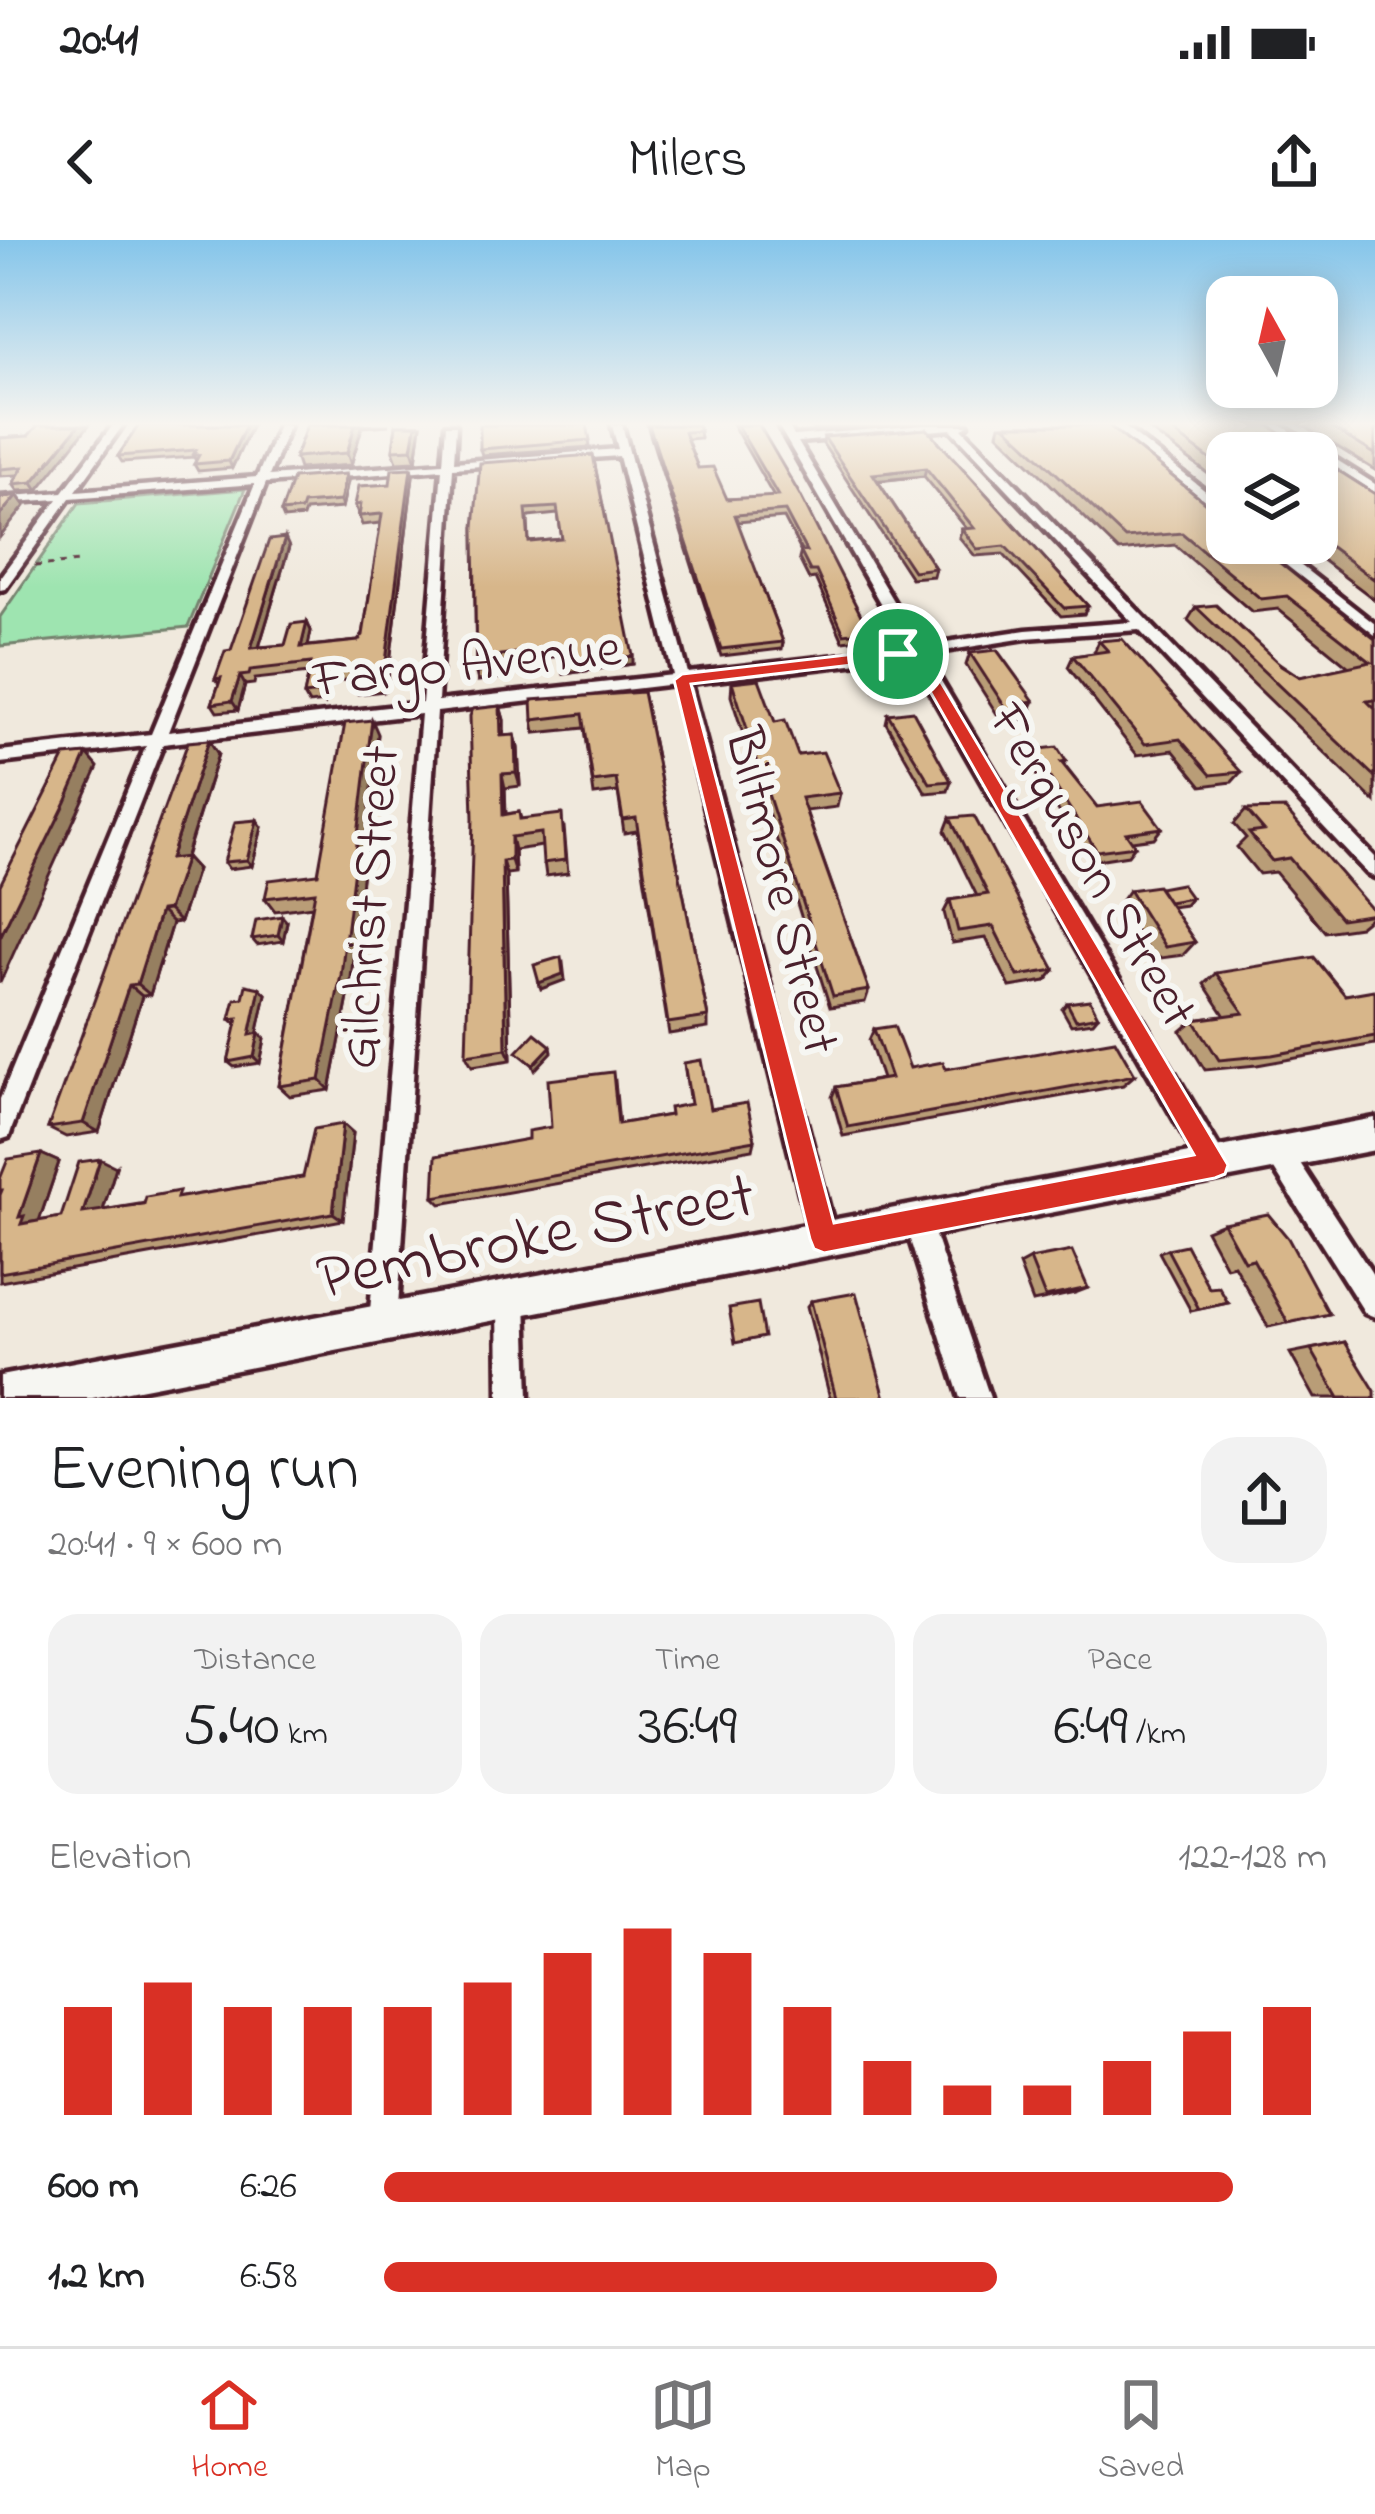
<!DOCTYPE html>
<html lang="en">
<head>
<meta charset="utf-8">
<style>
	:root { --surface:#fff; --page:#f2f2f2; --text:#202124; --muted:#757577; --line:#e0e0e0; --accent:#d93025 }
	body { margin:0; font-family:"Indie Flower",sans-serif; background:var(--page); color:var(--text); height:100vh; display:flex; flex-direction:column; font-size:45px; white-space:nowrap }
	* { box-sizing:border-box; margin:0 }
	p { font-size:39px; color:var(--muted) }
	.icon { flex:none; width:66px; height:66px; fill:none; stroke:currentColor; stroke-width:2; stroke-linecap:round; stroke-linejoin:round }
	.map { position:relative; height:1158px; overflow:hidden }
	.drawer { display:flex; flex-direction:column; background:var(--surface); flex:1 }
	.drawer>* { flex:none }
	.needle { width:78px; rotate:352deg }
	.fabs { position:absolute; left:1206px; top:36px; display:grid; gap:24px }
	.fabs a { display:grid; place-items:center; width:132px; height:132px; border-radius:24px; background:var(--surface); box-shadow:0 6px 30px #0003; font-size:60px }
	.pin { position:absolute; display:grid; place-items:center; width:102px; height:102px; color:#fff; margin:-51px; border:6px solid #fff; border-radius:50%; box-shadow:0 3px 12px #0007 }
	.round { display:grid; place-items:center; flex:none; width:126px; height:126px; border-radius:36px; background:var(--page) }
	.head { display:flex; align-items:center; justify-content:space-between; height:204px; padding:0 48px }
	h1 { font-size:66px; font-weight:600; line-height:90px }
	.stats { display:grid; grid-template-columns:repeat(3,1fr); gap:18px; height:204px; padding:12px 48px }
	.stats div { display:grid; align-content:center; border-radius:30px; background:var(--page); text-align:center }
	.stats b { font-size:60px; font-weight:600 }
	.stats small { font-size:33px; font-weight:400 }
	.stats p { font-size:33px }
	.chart { height:336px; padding:24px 48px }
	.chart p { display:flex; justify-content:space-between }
	.chart svg { width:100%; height:216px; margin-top:12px; stroke:var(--accent); stroke-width:6 }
	ul { padding:0 48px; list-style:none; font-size:39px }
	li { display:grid; grid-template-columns:192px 144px 1fr; align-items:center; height:90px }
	li i { height:30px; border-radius:15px; background:var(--accent) }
	.status { display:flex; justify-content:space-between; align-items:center; height:84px; padding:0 60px; background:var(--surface); direction:ltr }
	.status svg { height:33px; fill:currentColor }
	header { display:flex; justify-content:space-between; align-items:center; height:156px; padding:0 48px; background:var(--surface); font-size:54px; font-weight:600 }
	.tab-bar { display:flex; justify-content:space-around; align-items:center; height:168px; border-top:3px solid var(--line); background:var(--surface); font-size:33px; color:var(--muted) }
	.tab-bar a { display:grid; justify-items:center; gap:6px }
	.tab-bar .selected { color:var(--accent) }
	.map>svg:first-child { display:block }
</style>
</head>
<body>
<div class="status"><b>20:41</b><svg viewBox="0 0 49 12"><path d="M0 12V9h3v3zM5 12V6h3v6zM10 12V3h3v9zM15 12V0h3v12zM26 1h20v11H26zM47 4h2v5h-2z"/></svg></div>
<header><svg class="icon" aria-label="back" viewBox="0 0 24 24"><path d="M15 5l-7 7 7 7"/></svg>Milers<svg class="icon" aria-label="share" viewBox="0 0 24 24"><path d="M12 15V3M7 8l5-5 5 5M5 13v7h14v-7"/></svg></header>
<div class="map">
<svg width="1375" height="1158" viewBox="0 0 1375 1158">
	<rect width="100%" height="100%" fill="#f0e9dd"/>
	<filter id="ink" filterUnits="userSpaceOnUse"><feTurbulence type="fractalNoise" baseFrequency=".00833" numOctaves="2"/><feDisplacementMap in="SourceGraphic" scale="24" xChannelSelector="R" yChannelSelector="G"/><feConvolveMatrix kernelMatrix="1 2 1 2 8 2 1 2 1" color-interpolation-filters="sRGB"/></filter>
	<g filter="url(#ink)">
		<path fill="#9ee4b0" stroke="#74826e" stroke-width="3" d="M245,249L188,387L0,406V377L79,263Z"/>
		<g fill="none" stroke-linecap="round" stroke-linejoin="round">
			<defs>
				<g id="street">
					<path d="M113,185H123L76,251L257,237L279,185H289L269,236L443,223L446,185H456L454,222L618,209L612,185H622L688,433L906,408L778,185H788L794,196L923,185H968L962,188L1375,617V637L1368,634L1139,390L1026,398L925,414L1224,916L1227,925L1224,934L1215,937L1206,934L910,417L690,443L837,999L833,1008L824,1012L815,1008L811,999L675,444L437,472L397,1083L393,1093L383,1097L373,1093L369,1083L421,474L163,504L12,888L9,897L0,900V859L146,506L0,523V511L151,494L255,244L70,258L5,349L0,350V337L58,259L0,263V257L63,252ZM951,189L1132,382L1026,390L920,406L798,202ZM619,216L673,435L438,461L453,228ZM442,229L422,463L168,492L266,243Z"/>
					<path d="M1110,185H1122L1227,268V278Z"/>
					<path d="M1269,185H1281L1375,244V252Z"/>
					<path d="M1258,303H1272L1375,384V395Z"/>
					<path d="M1278,900L1287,903L1375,1038V1077L1365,1073L1269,921L1266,912L1269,903Z"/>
					<path d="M917,968L926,972L930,981L990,1158H960L904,981L908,972Z"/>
					<path d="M512,1045L522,1049L526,1059L529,1158H499L498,1059L502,1049Z"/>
				</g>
				<path id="secondary" d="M1375,878V910L92,1158H0V1136Z"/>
			</defs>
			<use href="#street" stroke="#4a1f2b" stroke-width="9"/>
			<use href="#secondary" stroke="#4a1f2b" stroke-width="9"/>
			<path stroke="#4a1f2b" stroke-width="3" stroke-dasharray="6 6" stroke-linecap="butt" d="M35,326L79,322"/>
			<use href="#street" fill="#f6f6f2" fill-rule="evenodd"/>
			<use href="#secondary" fill="#f6f6f2" fill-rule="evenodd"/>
		</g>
		<g fill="#b99d77" stroke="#4a1f2b" stroke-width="3" fill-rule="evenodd">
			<path d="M139,185H252L232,228L198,231L194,224L196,221L194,217L122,222L118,216Z"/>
			<path d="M307,185H389L362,187L351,225L299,229L295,217Z"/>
			<path d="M396,185H421L416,221L397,222L393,210Z"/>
			<path d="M587,185L590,207L482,215L480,209Z"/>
			<path d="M647,185H698L700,198L687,199L698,228L727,259L774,257L733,185H759L869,391L867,398L843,401L815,338L809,339L799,319L801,311L784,278L737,282L783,402L782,409L721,416Z"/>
			<path d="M811,185H867L814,190Z"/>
			<path d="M1000,185H1108L1375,399V562L1188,380L1196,367L1300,437L1349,427L1278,369L1252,372L1175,305L1119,311L998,193Z"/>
			<path d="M1143,185H1268L1227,213V248Z"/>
			<path d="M1302,185H1375V230Z"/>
			<path d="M927,189L1088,366L1084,374L1061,376L1003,314L975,316L959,297L962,289H967L924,236L878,241L935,328L933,336L911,338L823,204L824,197Z"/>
			<path d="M28,196L38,250L18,251L13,244L19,235L0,236V198Z"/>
			<path d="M593,215L633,424L564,434L561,416L502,423V438L478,441L476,433L474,287ZM558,274L562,299L529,302L528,277Z"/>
			<path d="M1317,217L1375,254V360L1300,303H1317Z"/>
			<path d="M411,228L413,236L387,446L384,451L358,454L354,445L355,439L329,442L325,462L309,464L304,455L309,433L255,439L254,444L245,445L238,470L217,472L212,464L219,444L215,439L289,307L259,407L285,405L307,382L311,391L308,406L358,401L363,395L381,283L362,285L355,265L390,244Z"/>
			<path d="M348,241L342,268L305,271L303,277L284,279L281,272Z"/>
			<path d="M1099,401L1241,532L1232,542L1202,546L1173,510L1137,515L1068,427L1073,416L1094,413Z"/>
			<path d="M970,413L1034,461L1025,480L1002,482L966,425Z"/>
			<path d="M870,429L896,441L894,449L875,451L868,436Z"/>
			<path d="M732,442L775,482L798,515L840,553L837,567L806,571L869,750L865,762L830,767L731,456Z"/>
			<path d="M643,452L708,777V788L669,794L637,591L624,593L618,552L594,555L585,488L535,493L533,480Z"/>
			<path d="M500,466L504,480V496L515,495L518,508L520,546L505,548L506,574L519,572L521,579L564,587L568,633L546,636L542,606L514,610L515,633L506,634L511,820L472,826L466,815Z"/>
			<path d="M888,474L951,541L948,551L926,553L886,483Z"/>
			<path d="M378,494L350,747L330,850L290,856L279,846L312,666L275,671L265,658L318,634Z"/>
			<path d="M209,500L218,514L186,617L197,629L180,682L172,683L150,755L142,756L99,892L66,897L48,888Z"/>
			<path d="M1032,510L1066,521L1064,525L1097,567L1162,588L1154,598L1132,601L1135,606L1128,615L1090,621L1027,520Z"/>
			<path d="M1246,570L1375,674L1359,687L1325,692L1275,632L1259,634L1237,607L1246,598L1234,584Z"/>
			<path d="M950,578L1055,730L1046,741L1010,747L986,698L952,703L944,672L950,660L977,656L945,591Z"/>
			<path d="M257,580L262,587L252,626L229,629L224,622Z"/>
			<path d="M1159,648L1191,658L1185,665L1171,667L1195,702L1183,715L1153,719L1119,664L1129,650Z"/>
			<path d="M287,682L283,701L257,705L252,699Z"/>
			<path d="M1216,733L1345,755L1375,752V804L1257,825L1205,830L1181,791L1194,780L1225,776L1204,744Z"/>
			<path d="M260,748L266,754L257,794L265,799L260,823L234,827L228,822L237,785L230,779L243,758Z"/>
			<path d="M1067,763L1098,776L1093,782L1071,785L1062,769Z"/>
			<path d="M874,789L910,828L1135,835L1123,845L843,896L832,857L836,847L882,839L869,800Z"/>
			<path d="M684,823L710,869L755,900L753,909L441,964L434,957L528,899L551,887L615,841L619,884L670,875L690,864Z"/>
			<path d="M343,884L353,893L343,980L0,1042V939L41,914L59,922L39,981L61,977L116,927L103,970L303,937Z"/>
			<path d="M1223,983L1329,1074L1268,1087L1234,1025L1226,1027L1206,990Z"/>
			<path d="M1167,1009L1209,1048L1228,1063L1191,1071L1159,1012Z"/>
			<path d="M1030,1019L1088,1048L1075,1053L1033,1062L1019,1025Z"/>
			<path d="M811,1061L885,1158H830L807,1066Z"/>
			<path d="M1345,1102L1375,1158H1315L1290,1113Z"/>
		</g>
		<g fill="#967f61" stroke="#4a1f2b" stroke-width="3">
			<path d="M79,185H89L38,250L33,242Z"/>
			<path d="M246,185H252L232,228L229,221Z"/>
			<path d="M355,185H361L362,187L351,225L347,213Z"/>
			<path d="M416,185H421L416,221L412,209Z"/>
			<path d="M411,228L413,236L387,446L384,451L381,442Z"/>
			<path d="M926,228L924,236L872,241L873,234Z"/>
			<path d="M346,234L348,241L342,268L340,261Z"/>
			<path d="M17,255L25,266L0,297V275Z"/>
			<path d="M285,298L289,307L256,417L251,408Z"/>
			<path d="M307,382L311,391L306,416L301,407Z"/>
			<path d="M633,416V424L564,434L562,426Z"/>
			<path d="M325,433L329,442L325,462L321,453Z"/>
			<path d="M240,436L245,445L238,470L232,461Z"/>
			<path d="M500,466L504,480V510L501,496Z"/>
			<path d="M372,480L378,494L350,747L330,850L320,840Z"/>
			<path d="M515,495L518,508L520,546L516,533Z"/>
			<path d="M209,500L218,514L181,631L170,619Z"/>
			<path d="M87,514L98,527L0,743V697Z"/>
			<path d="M502,534L505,548L506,588L503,575Z"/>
			<path d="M257,580L262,587L252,626L247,620Z"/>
			<path d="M511,597L514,610L515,633L511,620Z"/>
			<path d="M186,617L197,629L180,682L168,670Z"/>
			<path d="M502,621L506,634L511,820L506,809Z"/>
			<path d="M160,671L172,683L150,755L137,744Z"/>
			<path d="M282,676L287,682L283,701L278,695Z"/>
			<path d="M563,723L565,740L541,749L539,743Z"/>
			<path d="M129,745L142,756L99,892L83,883Z"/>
			<path d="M260,748L266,754L256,800L250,795Z"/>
			<path d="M259,793L265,799L260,823L254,817Z"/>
			<path d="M551,806L552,812L535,830L533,825Z"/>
			<path d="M343,884L353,893L343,980L333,973Z"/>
			<path d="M41,914L59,922L39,981L21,984L19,977Z"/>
			<path d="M100,919L116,927L100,980L83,973Z"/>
		</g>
		<g fill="#d7b68a" stroke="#4a1f2b" stroke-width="3" fill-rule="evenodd">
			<path d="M38,185H79L33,242L13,244L23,227L0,229V198L28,196Z"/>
			<path d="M139,185H246L229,221L194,224L199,215H193L196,210L118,216Z"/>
			<path d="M307,185H355L347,213L295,217Z"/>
			<path d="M396,185H416L412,209L393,210Z"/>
			<path d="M480,185H587L590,200L480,209Z"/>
			<path d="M649,185H698L700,191L684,192L698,228L713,227L727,259L778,256L737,185H759L800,255L869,391L844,394L816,331H810L800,311H806L785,271L735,275L783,402L721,409Z"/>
			<path d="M1005,185H1108L1227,280V303H1255L1375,399V460L1367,461L1375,469V537L1196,367L1216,365L1281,425L1300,437L1371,422L1287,356L1261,359L1182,293L1125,298Z"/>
			<path d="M1164,185H1268L1311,213H1227V232Z"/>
			<path d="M1327,185H1375V214Z"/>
			<path d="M927,189L1088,366L1064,368L1005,306L977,309L962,289L974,288L926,228L873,234L935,328L913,331L824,197Z"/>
			<path d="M593,215L633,416L562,426L560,408L500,415V430L476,433L474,287L480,223ZM557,267L562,299L529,302L526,269Z"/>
			<path d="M1317,217L1375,254V340L1317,297Z"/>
			<path d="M411,228L384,437L381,442L354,445L356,429L325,433L321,453L304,455L311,423L250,430L249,435L240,436L232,461L212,464L221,438L215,439L225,411L231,410L269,300L285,298L251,408L285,405L291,384L307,382L301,407L358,401L363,395L382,274L359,276L361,264L355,265L359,246L390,244L392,229Z"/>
			<path d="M346,234L340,261L303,264L301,270L281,272L293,238Z"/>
			<path d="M17,255L0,275V258Z"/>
			<path d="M1122,399L1241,532L1211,535L1180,499L1145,504L1073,416L1108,411L1099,401Z"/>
			<path d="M997,410L1034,461L1027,462L1031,468L1007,470L970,413Z"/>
			<path d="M888,427L896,441L877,444L870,429Z"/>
			<path d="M759,439L775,482L785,480L798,515L823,512L840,553L801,558L869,750L833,756L732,442Z"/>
			<path d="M643,452L708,777L668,783L636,578L623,580L616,539L593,542L583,474L533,480L532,460Z"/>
			<path d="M500,466L501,496L515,495L516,533L502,534L503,575L519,572L520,579L562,574L565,620L543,623L541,593L511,597V620L502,621L506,809L466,815L473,578L470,476L473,469Z"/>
			<path d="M913,471L951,541L930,543L888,474Z"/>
			<path d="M372,480L341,735L320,840L279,846L315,652L265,658L269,640L318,634L345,483Z"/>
			<path d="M209,500L170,619L186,617L168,670L160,671L137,744L129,745L83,883L48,888L188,502Z"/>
			<path d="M1057,507L1066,521L1061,522L1097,567L1142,561L1162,588L1126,593L1135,606L1097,611L1032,510Z"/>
			<path d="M87,514L66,562L0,697V645L65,516Z"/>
			<path d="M1285,569L1375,673V674L1341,679L1289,618L1272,621L1249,593L1264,591L1246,570Z"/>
			<path d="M974,576L1055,730L1018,736L993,686L958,691L950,660L988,654L950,578Z"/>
			<path d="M257,580L247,620L224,622L235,582Z"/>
			<path d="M1181,644L1191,658L1168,662L1159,648Z"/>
			<path d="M1157,646L1195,702L1165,707L1129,650Z"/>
			<path d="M282,676L278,695L252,699L256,680Z"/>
			<path d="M561,717L563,734L539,743L534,725Z"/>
			<path d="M1314,717L1345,755L1374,750L1375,752V796L1272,815L1219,820L1194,780L1244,773L1216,733Z"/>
			<path d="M246,745L260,748L250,795L259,793L254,817L228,822L238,778L230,779L235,759L243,758Z"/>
			<path d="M1090,760L1098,776L1076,780L1067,763Z"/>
			<path d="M894,786L910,828L943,822L946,829L1115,800L1135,835L848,887L836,847L891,838L874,789Z"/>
			<path d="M535,793L551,806L533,825L517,812Z"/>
			<path d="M701,820L710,869L747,863L755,900L434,957L436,916L528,899V891L551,887L548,840L613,832L618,884L670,875L669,868L691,864L684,823Z"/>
			<path d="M343,884L333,973L0,1033V955L2,950H0V939L8,919L41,914L19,977L24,976L21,984L61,977L79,922L100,919L83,973L144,964L146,957L179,951L177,958L303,937L314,889Z"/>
			<path d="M1268,974L1288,998L1329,1074L1288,1083L1253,1019L1244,1021L1223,983Z"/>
			<path d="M1186,1005L1209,1048L1219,1047L1228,1063L1199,1069L1167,1009Z"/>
			<path d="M1072,1011L1088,1048L1045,1057L1030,1019Z"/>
			<path d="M856,1053L885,1158H836L811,1061Z"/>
			<path d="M758,1063L764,1097L735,1103L729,1068Z"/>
			<path d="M1345,1102L1375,1151V1158H1339L1311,1109Z"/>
		</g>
	</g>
	<linearGradient id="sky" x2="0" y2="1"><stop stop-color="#85c5ea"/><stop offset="0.53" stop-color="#f8f5f0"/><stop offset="1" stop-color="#f8f5f0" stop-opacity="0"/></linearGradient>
	<rect width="1375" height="347" fill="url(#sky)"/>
	<path fill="#d93025" stroke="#fff" stroke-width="3" fill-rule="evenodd" d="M915,407L923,412L1228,925L1225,934L1215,938L824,1013L814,1009L810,999L674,440L682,434ZM911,418L1194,915L834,983L691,444Z"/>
	<g text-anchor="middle" stroke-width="12" stroke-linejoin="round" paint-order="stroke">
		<g font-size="54" fill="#4a1f2b" stroke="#f6f6f2">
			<text transform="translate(467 421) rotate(-6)" y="19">Fargo Avenue</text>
			<text transform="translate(1095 624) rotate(60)" y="19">Ferguson Street</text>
			<text transform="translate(785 650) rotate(76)" y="19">Biltmore Street</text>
			<text transform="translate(367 667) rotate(-86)" y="19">Gilchrist Street</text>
		</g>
		<g font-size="66" fill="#4a1f2b" stroke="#f6f6f2">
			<text transform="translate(535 993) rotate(-11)" y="23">Pembroke Street</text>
		</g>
	</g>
</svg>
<div class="fabs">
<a><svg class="needle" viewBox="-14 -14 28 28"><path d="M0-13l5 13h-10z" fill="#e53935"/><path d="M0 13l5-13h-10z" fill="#757577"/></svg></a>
<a><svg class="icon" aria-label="layers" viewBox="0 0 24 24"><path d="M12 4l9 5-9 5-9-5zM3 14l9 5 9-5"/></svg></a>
</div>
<div class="pin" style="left:898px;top:414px;background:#1e9e55"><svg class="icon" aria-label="arrive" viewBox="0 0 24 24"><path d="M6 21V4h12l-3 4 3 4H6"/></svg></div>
</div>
<section class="drawer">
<div class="head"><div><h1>Evening run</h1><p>20:41 · 9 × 600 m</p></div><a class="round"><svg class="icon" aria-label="share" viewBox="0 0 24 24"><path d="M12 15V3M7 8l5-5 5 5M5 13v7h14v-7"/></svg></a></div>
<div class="stats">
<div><p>Distance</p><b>5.40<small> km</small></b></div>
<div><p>Time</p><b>36:49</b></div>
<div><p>Pace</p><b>6:49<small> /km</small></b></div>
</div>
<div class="chart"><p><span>Elevation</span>122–128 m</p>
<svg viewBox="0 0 160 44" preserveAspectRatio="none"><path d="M5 44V22M15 44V17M25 44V22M35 44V22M45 44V22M55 44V17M65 44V11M75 44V6M85 44V11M95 44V22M105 44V33M115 44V38M125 44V38M135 44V33M145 44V27M155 44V22"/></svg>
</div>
<ul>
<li><b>600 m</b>6:26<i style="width:90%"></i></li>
<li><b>1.2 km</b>6:58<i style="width:65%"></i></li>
</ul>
</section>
<nav class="tab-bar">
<a class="selected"><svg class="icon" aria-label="home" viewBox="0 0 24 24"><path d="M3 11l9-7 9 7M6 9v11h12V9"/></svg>Home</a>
<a><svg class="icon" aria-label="map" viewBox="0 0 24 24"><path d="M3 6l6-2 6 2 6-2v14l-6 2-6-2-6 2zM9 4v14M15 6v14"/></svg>Map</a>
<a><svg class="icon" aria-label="saved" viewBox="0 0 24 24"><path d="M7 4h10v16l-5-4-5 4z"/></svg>Saved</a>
</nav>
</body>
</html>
